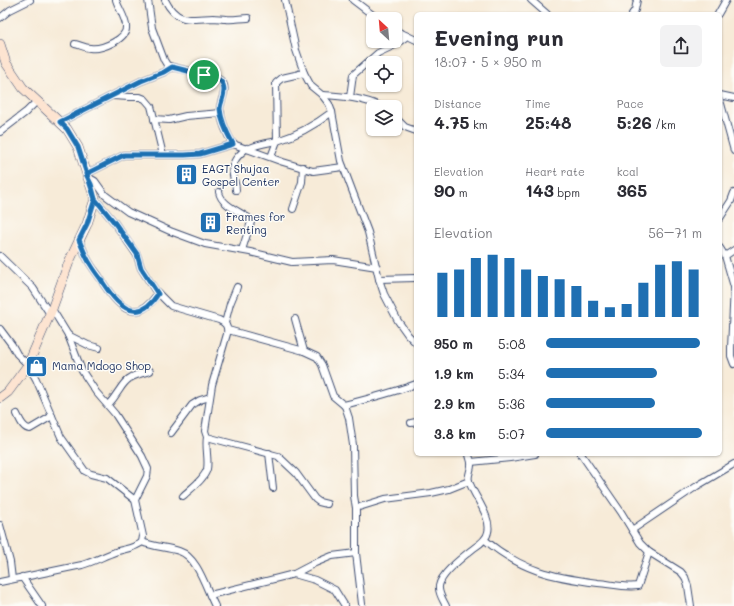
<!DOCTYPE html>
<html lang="en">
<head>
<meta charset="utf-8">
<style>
	:root { --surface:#fff; --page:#f2f2f3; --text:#2b2b33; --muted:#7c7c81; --accent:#1f6fb2 }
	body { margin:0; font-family:Mali,sans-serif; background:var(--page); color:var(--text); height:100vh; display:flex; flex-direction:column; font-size:15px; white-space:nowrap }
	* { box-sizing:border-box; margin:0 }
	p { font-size:13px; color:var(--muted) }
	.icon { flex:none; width:22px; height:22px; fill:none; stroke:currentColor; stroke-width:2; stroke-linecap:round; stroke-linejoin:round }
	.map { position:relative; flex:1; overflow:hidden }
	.sheet { position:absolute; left:414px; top:12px; width:308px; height:444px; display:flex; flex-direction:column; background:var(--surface); border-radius:6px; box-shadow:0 1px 3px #0004 }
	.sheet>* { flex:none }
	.needle { width:26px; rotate:334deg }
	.fabs { position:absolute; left:366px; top:12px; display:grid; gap:8px }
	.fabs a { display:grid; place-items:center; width:36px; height:36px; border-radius:6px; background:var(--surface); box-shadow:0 1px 3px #0004; font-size:20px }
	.pin { position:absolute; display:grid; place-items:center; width:34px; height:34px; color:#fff; margin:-17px; border:2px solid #fff; border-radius:50%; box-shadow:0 1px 4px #0007 }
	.round { display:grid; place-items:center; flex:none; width:42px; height:42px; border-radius:6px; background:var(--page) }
	.overview { display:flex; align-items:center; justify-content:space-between; height:68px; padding:0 20px }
	h1 { font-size:22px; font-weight:700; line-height:30px }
	.metrics { display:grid; grid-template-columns:repeat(3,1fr); gap:6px; height:68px; padding:4px 20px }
	.metrics div { display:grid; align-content:center }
	.metrics b { font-size:17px; font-weight:700 }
	.metrics small { font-size:11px; font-weight:400 }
	.metrics p { font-size:11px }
	.chart { height:112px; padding:8px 20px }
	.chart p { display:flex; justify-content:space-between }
	.chart svg { width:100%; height:72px; margin-top:4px; stroke:var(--accent); stroke-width:6 }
	ul { padding:0 20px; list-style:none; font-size:13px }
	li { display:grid; grid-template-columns:64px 48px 1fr; align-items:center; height:30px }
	li i { height:10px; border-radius:5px; background:var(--accent) }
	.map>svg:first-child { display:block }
</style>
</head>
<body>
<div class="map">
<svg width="734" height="606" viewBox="0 0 734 606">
	<rect width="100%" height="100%" fill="#fdfcf7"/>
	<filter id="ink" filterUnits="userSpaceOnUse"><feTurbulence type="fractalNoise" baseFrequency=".025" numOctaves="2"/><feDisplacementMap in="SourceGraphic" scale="8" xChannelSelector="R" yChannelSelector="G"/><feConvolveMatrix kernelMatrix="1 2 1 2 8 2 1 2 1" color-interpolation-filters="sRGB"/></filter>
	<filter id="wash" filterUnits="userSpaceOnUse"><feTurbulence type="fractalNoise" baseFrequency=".012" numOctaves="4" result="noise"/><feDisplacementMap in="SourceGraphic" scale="16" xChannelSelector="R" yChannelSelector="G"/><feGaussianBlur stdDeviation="0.9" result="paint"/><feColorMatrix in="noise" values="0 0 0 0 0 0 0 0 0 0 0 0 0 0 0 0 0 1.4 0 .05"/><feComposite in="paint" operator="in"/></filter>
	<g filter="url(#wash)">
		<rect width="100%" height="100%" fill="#f7ebd8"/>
	</g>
	<g filter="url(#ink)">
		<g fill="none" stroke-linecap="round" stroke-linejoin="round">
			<defs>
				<g id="street">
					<path d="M148,0L152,28L164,60L167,65L172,67C181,69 214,75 220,80C230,87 220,100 220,109C221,120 227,135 233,144L283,162L313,171L343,167"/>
					<path d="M165,0C177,24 191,19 213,18C217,18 222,19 226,19C233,20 241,18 248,18"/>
					<path d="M285,0L296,50L304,73L311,86L322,95L329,104L332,112L341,161L368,232L379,279L384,294L398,321L408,335L416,343"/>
					<path d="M353,0L378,19"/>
					<path d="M531,0L547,14"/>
					<path d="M632,14L635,10L637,0"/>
					<path d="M718,14L726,0"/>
					<path d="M0,18L10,10L30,0"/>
					<path d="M395,30L416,40"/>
					<path d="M75,44C80,45 85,48 90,48C101,50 128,39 126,26C126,19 118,7 116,0"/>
					<path d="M322,95C343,96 363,98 382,107"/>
					<path d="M720,95L734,98"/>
					<path d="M113,96L129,97H140L145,99L151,106L163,155"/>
					<path d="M350,97L353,75L378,53L395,45L407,36"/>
					<path d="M720,100L734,151"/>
					<path d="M395,117L405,127L416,131"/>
					<path d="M154,119L169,120L186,116L221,113"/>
					<path d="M60,122L141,81L164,72L172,67"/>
					<path d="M0,132L26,112L37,101"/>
					<path d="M248,149C257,144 267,143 277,141C298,135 315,125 332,112"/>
					<path d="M271,157L277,141L276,83L282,78L304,73"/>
					<path d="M86,174L124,155H185L200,154L233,144"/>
					<path d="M88,177L95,181L105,195L128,212L170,231L205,244L250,252L292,262L333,260L377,267"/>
					<path d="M236,190C236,184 234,181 233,175C230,163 238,155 247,148"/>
					<path d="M219,192C221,205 241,212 250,219L251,222L242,250"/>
					<path d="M95,199L114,222L137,255L141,268L155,290L171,306L219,320C226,323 228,326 227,334L212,385L205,431L207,437L278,456L296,473L315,499L319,502L327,504"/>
					<path d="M293,209L302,182L303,167"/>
					<path d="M720,218L731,201L734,193"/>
					<path d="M79,240C83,249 86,258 91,265C94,270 98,274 100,278C115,303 135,329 158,293"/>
					<path d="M720,248L725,256L734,287L731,348V356L734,364"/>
					<path d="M0,256L33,288L50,314"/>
					<path d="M725,256L734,250"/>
					<path d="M379,279L416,278"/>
					<path d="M295,319L304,351"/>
					<path d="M225,323L230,304L237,287"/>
					<path d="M0,329L12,345L17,354L28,365L36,379L61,437L85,471L91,474L107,478L135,500"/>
					<path d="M228,330L304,351L317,357L322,365L333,396L345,406L349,418L353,445L354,496L356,508V553L362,604"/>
					<path d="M68,335L88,345L99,348"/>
					<path d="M108,405C126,385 119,378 150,371"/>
					<path d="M344,405C368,399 392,393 416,384"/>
					<path d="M17,414C20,420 23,429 30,429L52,416"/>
					<path d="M411,423L416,422"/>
					<path d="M171,433L192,405L200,400L210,397"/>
					<path d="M269,453L273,488"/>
					<path d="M581,454L621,512L640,543L649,552L681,572L685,577L688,586L691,606"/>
					<path d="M471,462L510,458L535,454"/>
					<path d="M183,496C190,489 204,480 207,469C209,460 205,447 207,437"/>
					<path d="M356,508L385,499L431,493L449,489L469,481"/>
					<path d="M0,525L10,562L12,579"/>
					<path d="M632,530L697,486L734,464"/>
					<path d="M485,540C522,571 552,577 598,583C611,584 625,588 638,586L649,552"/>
					<path d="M142,542C154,547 167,547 179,551C198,557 206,589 215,606"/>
					<path d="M294,574L315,580L335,590L345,606"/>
					<path d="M22,577L42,606"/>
					<path d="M0,582L82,565C93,562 104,556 115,552C124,549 136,548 142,542L143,536L135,500L147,476L148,469L142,456L115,414L96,392L82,371L68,335L52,309"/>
					<path d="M210,595L294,574L315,563L332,556L356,553"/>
					<path d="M446,606C443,600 438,593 439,586C441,573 464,556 474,548C480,544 487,539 488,532C492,517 473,495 469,481C467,475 472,469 471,463C471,460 469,457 469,454"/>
				</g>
				<path id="secondary" d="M0,44L6,63L23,88L67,129L78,147L95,199L87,224L69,262L52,309L28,365L8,392L0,398"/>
			</defs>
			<use href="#street" stroke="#3c4b70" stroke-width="8"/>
			<use href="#secondary" stroke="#3c4b70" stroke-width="10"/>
			<use href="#street" stroke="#fff" stroke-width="6"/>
			<use href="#secondary" stroke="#fde4d1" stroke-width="9"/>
		</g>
	</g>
	<g fill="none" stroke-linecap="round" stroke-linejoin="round" filter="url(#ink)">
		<defs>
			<path id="route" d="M204,75L172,67L164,72L141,81L60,122L67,129L78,147L95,199L87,224L79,240C83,249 86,258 91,265C94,270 97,274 100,278C115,303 136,328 158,294L141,268L137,254L114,222L95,199L91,184L86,174L124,155H185L200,154L233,144C228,135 221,120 220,109C220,105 222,101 223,97C227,81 218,77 204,75"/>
		</defs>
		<use href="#route" stroke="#fff" stroke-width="8"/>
		<use href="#route" stroke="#1f6fb2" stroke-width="5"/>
	</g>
	<defs>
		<symbol id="building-square" viewBox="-11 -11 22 22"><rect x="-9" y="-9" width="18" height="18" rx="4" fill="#1f6fb2" stroke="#fdfcf7"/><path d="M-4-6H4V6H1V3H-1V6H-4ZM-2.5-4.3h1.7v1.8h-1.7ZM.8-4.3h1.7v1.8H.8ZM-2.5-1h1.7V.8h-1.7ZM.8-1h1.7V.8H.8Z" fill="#fff"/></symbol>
		<symbol id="shop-square" viewBox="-11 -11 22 22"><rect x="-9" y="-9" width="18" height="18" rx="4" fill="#1f6fb2" stroke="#fdfcf7"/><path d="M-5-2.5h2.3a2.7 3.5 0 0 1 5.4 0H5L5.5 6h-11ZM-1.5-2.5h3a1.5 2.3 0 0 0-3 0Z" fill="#fff"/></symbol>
	</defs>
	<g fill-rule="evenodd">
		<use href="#building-square" x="174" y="162" width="25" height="25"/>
		<use href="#building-square" x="198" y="210" width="25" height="25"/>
		<use href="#shop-square" x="24" y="354" width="25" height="25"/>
	</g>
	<g text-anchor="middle" stroke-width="3" stroke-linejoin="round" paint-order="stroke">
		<g font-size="11" fill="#1b2f5e" stroke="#fdfcf7" text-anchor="start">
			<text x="202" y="173">EAGT Shujaa<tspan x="202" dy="13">Gospel Center</tspan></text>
			<text x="226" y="221">Frames for<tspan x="226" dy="13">Renting</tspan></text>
			<text x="52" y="370">Mama Mdogo Shop</text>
		</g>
	</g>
</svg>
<div class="fabs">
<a><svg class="needle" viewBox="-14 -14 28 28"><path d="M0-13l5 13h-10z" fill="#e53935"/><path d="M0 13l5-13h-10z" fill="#7c7c81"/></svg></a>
<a><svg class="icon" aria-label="locate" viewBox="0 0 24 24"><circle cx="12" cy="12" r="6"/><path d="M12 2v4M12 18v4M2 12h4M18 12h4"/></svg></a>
<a><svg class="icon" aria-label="layers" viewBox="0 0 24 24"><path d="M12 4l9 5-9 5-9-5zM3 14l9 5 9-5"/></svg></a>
</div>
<div class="pin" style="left:204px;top:75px;background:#1e9e55"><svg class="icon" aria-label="arrive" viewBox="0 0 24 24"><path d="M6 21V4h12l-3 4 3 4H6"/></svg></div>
<section class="sheet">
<div class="overview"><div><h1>Evening run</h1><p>18:07 · 5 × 950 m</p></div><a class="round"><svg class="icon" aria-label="share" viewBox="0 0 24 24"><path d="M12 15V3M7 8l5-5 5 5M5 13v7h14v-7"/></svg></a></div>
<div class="metrics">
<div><p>Distance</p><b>4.75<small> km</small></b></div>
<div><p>Time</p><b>25:48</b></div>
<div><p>Pace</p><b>5:26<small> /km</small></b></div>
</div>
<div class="metrics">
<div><p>Elevation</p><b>90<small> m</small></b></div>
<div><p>Heart rate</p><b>143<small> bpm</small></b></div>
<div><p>kcal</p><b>365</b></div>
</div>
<div class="chart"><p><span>Elevation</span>56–71 m</p>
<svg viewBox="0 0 160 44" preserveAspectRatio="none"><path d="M5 44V17M15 44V15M25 44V8M35 44V6M45 44V8M55 44V15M65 44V19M75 44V21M85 44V25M95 44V34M105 44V38M115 44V36M125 44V23M135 44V12M145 44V10M155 44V15"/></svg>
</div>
<ul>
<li><b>950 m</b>5:08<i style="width:99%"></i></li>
<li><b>1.9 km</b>5:34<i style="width:71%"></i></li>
<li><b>2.9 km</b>5:36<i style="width:70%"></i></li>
<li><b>3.8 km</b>5:07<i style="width:100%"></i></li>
</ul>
</section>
</div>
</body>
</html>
